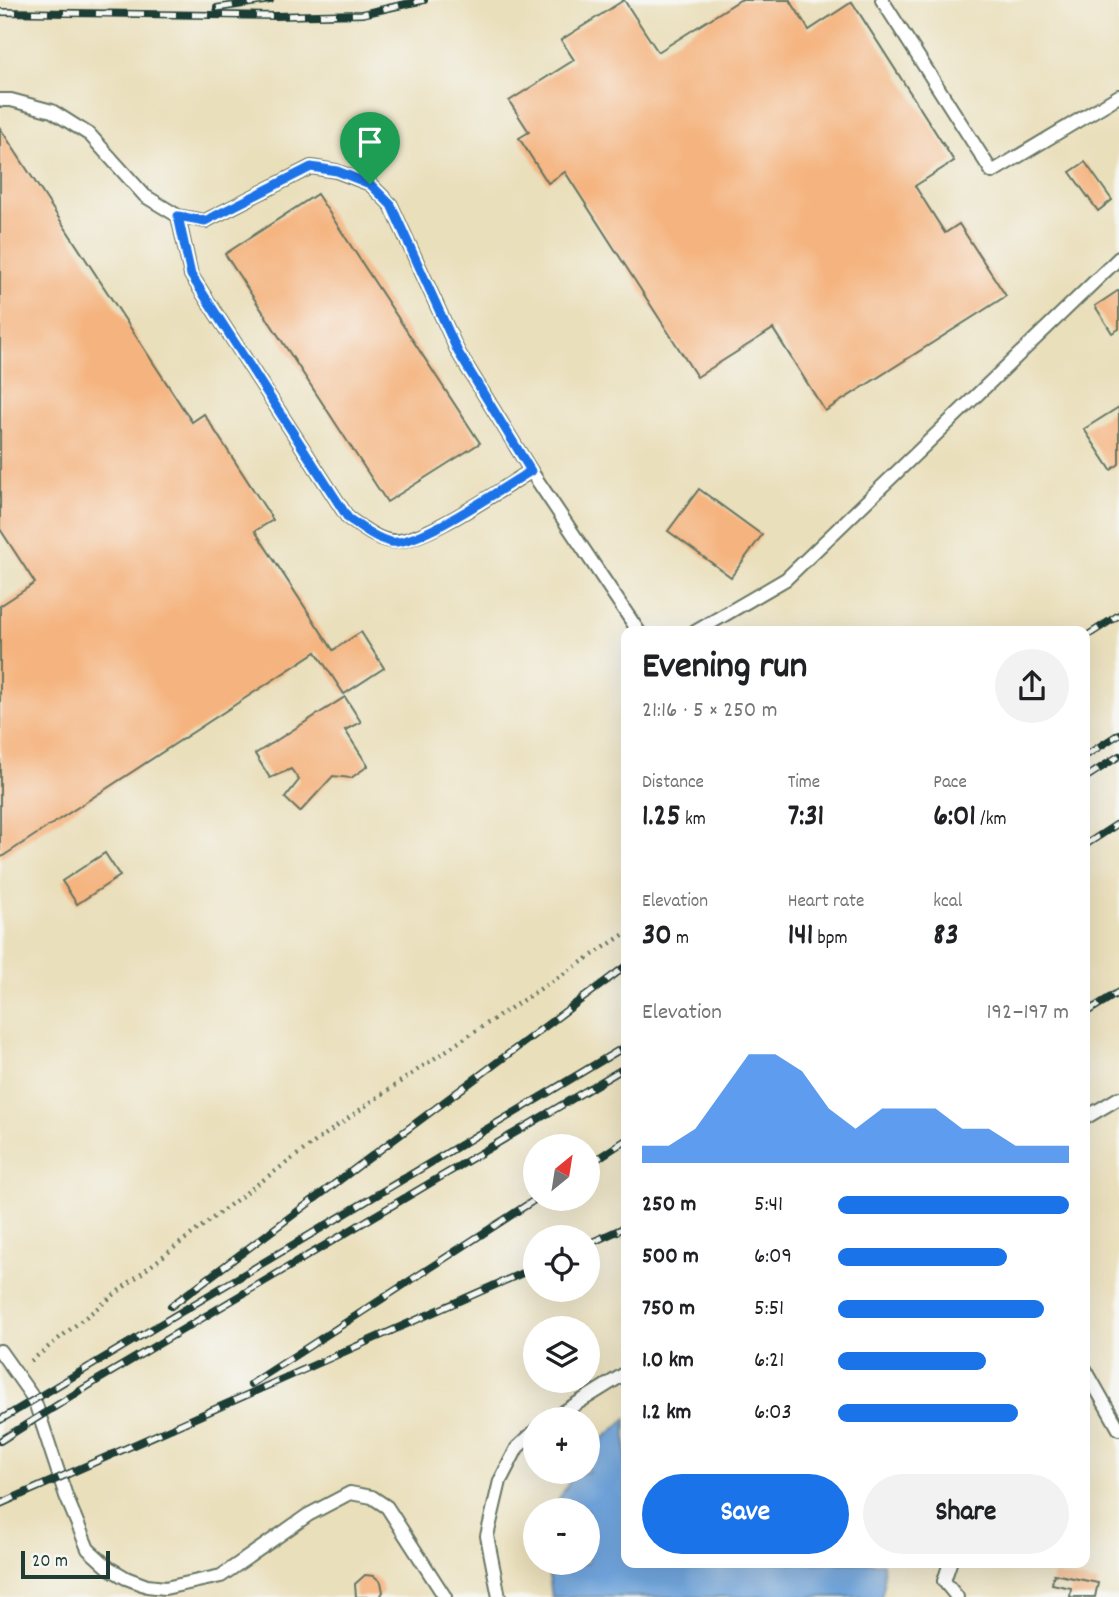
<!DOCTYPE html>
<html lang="en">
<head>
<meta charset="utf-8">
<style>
	:root { --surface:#fff; --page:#f2f2f2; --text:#202124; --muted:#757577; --accent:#1a73e8 }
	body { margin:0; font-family:Dekko,sans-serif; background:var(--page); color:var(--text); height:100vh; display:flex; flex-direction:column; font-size:26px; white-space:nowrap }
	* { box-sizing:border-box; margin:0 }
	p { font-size:23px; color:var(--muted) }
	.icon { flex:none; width:38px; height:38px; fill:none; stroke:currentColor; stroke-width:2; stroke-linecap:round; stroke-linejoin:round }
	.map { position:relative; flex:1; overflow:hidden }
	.sheet { position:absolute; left:621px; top:626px; width:469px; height:942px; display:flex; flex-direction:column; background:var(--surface); border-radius:14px; box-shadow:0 7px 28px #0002 }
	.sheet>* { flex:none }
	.needle { width:46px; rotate:30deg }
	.controls { position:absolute; left:523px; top:1134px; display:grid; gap:14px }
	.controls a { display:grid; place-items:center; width:77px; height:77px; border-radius:50%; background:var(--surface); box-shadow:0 7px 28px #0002; font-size:35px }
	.scale { position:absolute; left:21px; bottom:18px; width:89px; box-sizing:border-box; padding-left:7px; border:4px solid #1f3d34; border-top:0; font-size:19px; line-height:24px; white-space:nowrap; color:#1f3d34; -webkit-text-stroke:5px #f6f6f2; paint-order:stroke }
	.pin { position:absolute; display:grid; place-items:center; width:60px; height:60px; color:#fff; margin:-72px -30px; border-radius:50% 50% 50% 0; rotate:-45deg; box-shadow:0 0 7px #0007 }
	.pin .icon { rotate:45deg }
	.round { display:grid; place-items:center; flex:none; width:74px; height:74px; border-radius:37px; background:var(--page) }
	.headline { display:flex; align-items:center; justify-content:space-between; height:119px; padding:0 21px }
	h1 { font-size:38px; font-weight:700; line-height:52px }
	.figures { display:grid; grid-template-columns:repeat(3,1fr); gap:10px; height:119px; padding:7px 21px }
	.figures div { display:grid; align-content:center }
	.figures b { font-size:30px; font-weight:700 }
	.figures small { font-size:19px; font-weight:400 }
	.figures p { font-size:19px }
	.chart { height:196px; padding:14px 21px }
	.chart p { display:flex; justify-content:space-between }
	.chart svg { width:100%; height:126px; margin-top:7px; fill:var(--accent); opacity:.7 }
	.cta { display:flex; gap:14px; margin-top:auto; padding:14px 21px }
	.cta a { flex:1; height:80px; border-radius:42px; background:var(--accent); color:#fff; font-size:28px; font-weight:700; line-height:80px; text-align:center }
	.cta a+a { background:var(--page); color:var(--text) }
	ul { padding:0 21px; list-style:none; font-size:23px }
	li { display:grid; grid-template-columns:112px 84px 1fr; align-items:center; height:52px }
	li i { height:18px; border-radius:9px; background:var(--accent) }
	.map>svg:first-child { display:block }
</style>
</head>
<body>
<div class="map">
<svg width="1119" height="1597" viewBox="0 0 1119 1597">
	<rect width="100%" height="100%" fill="#f6f6f2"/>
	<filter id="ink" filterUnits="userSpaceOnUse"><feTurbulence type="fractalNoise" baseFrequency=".0143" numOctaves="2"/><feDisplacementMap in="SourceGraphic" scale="14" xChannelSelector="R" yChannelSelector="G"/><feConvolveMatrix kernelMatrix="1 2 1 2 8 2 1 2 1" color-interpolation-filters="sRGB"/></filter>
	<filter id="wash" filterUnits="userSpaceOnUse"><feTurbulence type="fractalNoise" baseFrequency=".00686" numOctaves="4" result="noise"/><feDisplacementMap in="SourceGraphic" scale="28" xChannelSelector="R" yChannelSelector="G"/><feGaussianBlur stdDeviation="1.57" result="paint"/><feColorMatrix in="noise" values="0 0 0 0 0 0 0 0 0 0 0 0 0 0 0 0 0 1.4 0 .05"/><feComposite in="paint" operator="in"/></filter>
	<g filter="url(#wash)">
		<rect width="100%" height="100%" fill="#eadfbb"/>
		<path fill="#6fa4dc" stroke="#477088" stroke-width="2" d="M626,1419V1563H883L884,1585L881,1597H552L547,1563H588V1510H556L558,1501L575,1472H588V1452Z"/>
		<g id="blocks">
			<g fill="#f5b47f">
				<path d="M624,0L658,52L740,0H790L809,30L852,2L954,161L915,186L945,233L959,224L1006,296L825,411L773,329L697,377L565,172L548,183L519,138L529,132L509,101L574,60L561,40Z"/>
				<path d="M0,128L192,422L204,414L273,520L255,531L333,650L361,632L384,668L344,694L316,652L0,858V606L35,583L0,529Z"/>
				<path d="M1085,162L1112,200L1098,211L1070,172Z"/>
				<path d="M317,194L480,443L387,502L225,254Z"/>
				<path d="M1119,290V329L1112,333L1095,306Z"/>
				<path d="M1119,407V464L1111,470L1084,429Z"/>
				<path d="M699,489L762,535L731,577L668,531Z"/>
				<path d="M345,697L361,722L345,730L368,766L351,778L333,776L300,812L285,798L299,780L291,769L270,778L255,754Z"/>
				<path d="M105,853L120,876L77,904L62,881Z"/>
				<path d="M1054,1574L1098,1583L1095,1597H1070L1071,1588L1052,1584Z"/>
				<path d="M365,1575L374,1576L381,1582L383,1592L380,1597H356L355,1584Z"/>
			</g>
		</g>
	</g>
	<g filter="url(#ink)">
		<use href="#blocks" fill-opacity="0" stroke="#667663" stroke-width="2"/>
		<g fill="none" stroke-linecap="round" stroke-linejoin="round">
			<defs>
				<g id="service">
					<path d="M882,0L992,172L1119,96"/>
					<path d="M0,100H11L52,111L90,135L145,196L178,216L205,221L311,167L336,171L370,184L391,205L458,352L531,471L639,632"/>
					<path d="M178,216L191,275L348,518C361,527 376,539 391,541C420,546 504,487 531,471"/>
					<path d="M695,632L786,579L1119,258"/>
					<path d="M1085,1118L1119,1098"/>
					<path d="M0,1351L34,1399L66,1496L88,1549L109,1568L126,1578L147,1586L165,1588L221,1576L308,1515L350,1493L372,1497L387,1507L445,1597"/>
					<path d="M1085,1369L1119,1429"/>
					<path d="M552,1419L626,1373"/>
					<path d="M950,1563L944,1581L957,1597"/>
					<path d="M499,1597L487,1536L500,1481L517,1448L536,1430"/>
				</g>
			</defs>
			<use href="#service" stroke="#667663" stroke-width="16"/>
			<path stroke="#667663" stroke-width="4.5" stroke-dasharray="2 5" stroke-linecap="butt" d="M31,1361C155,1261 281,1163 413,1073C483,1025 555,980 626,933"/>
			<use href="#service" stroke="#fff" stroke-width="12"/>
			<defs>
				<g id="rail">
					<path d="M217,8L270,0"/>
					<path d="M0,12L275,16L362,14L424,0"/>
					<path d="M1085,637L1119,615"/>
					<path d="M1085,756L1119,734"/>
					<path d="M1085,778L1119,756"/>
					<path d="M1085,845L1119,823"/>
					<path d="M1085,1013L1119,992"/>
					<path d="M588,1165L626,1140"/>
					<path d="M588,1244L626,1227"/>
					<path d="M171,1306L626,966"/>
					<path d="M251,1384L536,1199"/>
					<path d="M0,1420L626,1046"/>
					<path d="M0,1441L96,1381L626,1067"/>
					<path d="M0,1504L536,1267"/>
				</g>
			</defs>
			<use href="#rail" stroke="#1f3d34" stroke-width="8"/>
			<use href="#rail" stroke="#f6f6f2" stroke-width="5" stroke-dasharray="16" stroke-linecap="butt"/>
		</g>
	</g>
	<g fill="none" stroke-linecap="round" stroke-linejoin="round" filter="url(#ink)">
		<defs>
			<path id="route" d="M311,167L337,171L370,184L391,205L458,352L531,471C503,487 420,546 391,542C376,539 361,527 348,518L191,275L178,216L205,221Z"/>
		</defs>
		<use href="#route" stroke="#fff" stroke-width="14"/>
		<use href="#route" stroke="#1a73e8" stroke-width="9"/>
	</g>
</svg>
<div class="controls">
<a><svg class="needle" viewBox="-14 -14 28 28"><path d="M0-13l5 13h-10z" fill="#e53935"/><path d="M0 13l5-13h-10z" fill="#757577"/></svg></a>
<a><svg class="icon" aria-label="locate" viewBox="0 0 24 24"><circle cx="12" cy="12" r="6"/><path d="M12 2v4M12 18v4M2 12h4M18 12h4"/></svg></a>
<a><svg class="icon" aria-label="layers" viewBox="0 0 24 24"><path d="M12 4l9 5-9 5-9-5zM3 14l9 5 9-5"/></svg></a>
<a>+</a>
<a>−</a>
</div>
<div class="scale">20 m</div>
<div class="pin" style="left:370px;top:184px;background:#1e9e55"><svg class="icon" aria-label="arrive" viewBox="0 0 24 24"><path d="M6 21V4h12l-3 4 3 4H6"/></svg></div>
<section class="sheet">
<div class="headline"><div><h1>Evening run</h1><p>21:16 · 5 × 250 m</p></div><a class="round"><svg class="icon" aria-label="share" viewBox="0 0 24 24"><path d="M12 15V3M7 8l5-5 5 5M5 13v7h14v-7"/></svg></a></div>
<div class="figures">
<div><p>Distance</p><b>1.25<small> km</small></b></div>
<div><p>Time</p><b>7:31</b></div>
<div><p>Pace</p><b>6:01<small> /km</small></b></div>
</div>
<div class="figures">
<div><p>Elevation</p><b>30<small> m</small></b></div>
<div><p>Heart rate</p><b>141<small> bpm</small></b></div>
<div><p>kcal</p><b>83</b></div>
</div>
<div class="chart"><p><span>Elevation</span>192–197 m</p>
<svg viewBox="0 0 160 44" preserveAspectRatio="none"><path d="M0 44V38L10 38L20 32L30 19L40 6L50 6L60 12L70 25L80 32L90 25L100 25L110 25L120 32L130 32L140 38L150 38L160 38V44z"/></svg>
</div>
<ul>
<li><b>250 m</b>5:41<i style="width:100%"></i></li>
<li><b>500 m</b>6:09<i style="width:73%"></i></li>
<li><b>750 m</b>5:51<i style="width:89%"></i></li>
<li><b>1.0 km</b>6:21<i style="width:64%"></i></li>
<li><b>1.2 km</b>6:03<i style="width:78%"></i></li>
</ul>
<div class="cta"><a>Save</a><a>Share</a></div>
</section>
</div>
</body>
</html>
